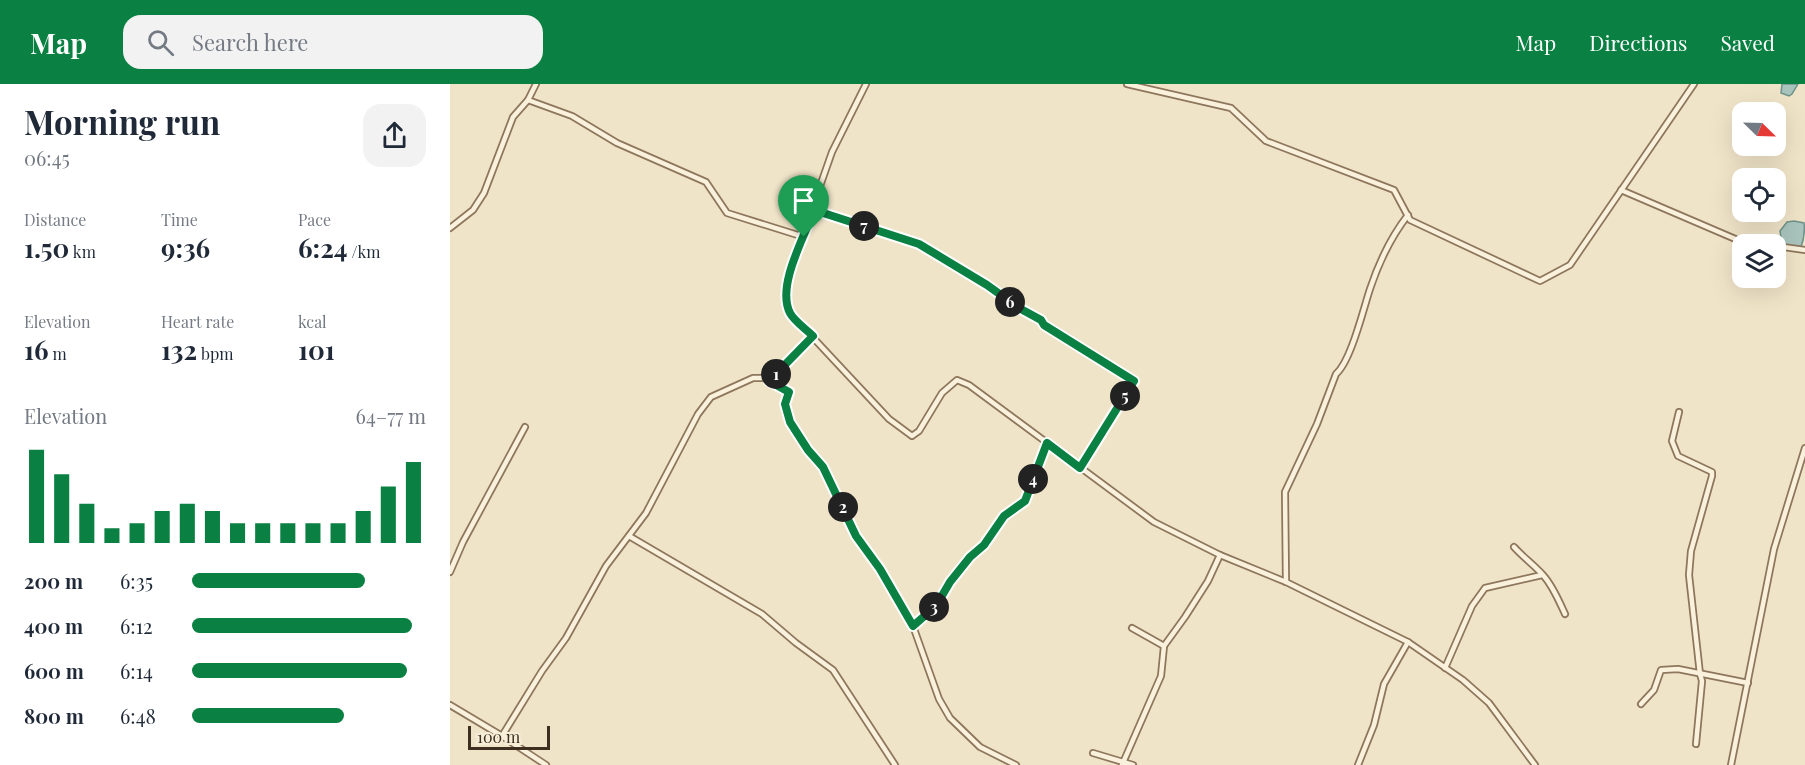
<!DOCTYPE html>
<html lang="en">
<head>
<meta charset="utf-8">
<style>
	:root { --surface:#fff; --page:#f2f2f3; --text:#1f2937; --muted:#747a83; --accent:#0b8043 }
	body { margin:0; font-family:"Playfair Display",serif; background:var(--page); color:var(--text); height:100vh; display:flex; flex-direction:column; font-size:22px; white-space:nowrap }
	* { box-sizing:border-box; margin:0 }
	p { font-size:20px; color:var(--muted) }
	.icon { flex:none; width:33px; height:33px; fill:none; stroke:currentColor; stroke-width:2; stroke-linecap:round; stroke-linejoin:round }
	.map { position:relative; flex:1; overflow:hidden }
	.drawer { display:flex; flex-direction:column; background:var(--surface); width:450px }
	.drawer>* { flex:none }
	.needle { width:39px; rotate:113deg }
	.tools { position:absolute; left:1282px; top:18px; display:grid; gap:12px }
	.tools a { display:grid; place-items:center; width:54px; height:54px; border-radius:12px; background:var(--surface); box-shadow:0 6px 24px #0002; font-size:30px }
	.scale { position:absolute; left:18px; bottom:15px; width:82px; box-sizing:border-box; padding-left:6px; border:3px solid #3d2e20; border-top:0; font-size:16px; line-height:21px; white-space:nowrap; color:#3d2e20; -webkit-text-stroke:4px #f7eed8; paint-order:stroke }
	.pin { position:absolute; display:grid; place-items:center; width:51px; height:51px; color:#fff; margin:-62px -26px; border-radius:50% 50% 50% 0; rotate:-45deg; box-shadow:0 0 6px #0007 }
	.pin .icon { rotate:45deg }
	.km { position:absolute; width:30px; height:30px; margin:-15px; border-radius:50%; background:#222; color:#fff; font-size:16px; line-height:30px; text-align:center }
	.round { display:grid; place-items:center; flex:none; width:63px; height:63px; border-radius:18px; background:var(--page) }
	.head { display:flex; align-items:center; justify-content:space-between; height:102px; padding:0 24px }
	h1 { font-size:33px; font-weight:700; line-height:45px }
	.figures { display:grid; grid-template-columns:repeat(3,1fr); gap:9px; height:102px; padding:6px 24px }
	.figures div { display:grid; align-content:center }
	.figures b { font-size:26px; font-weight:700 }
	.figures small { font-size:16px; font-weight:400 }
	.figures p { font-size:16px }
	.chart { height:168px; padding:12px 24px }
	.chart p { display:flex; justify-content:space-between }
	.chart svg { width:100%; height:108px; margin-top:6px; stroke:var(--accent); stroke-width:6 }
	ul { padding:0 24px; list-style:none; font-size:20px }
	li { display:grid; grid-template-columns:96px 72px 1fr; align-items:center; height:45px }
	li i { height:15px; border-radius:8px; background:var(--accent) }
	header { display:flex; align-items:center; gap:36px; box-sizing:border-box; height:84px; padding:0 30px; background:var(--accent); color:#fff }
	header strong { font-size:28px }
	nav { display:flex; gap:33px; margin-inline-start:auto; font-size:21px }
	.search { width:420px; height:54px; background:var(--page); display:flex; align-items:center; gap:15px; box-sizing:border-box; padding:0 21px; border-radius:18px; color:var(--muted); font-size:22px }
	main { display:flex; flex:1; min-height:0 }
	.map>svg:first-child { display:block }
</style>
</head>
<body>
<header>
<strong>Map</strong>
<div class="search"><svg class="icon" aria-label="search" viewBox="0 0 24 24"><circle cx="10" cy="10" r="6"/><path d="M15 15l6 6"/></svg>Search here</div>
<nav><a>Map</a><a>Directions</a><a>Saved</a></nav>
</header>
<main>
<section class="drawer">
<div class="head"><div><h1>Morning run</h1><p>06:45</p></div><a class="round"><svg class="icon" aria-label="share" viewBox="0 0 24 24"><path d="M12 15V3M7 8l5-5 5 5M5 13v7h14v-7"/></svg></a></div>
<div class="figures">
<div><p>Distance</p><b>1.50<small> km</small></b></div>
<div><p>Time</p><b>9:36</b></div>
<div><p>Pace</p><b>6:24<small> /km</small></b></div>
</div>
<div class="figures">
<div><p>Elevation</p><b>16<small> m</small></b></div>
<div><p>Heart rate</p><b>132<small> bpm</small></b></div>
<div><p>kcal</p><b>101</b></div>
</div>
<div class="chart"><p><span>Elevation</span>64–77 m</p>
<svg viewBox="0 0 160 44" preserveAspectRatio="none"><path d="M5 44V6M15 44V16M25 44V28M35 44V38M45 44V36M55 44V31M65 44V28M75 44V31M85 44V36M95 44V36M105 44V36M115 44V36M125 44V36M135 44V31M145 44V21M155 44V11"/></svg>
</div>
<ul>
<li><b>200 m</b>6:35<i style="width:74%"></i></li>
<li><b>400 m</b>6:12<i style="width:94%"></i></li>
<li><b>600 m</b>6:14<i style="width:92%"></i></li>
<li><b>800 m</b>6:48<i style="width:65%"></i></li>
</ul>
</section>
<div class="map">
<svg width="1355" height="681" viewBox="0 0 1355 681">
	<rect width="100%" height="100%" fill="#f0e4c8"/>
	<g fill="#a9c4bc" stroke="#6f938a" stroke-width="1.5">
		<path d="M1332,0H1348L1342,10L1339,12L1331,9Z"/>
		<path d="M1344,137L1354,139C1355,148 1354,155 1351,163L1341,164L1332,159L1330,147L1337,138Z"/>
	</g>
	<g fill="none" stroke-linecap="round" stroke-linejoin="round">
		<defs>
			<g id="street">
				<path d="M416,0L382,68L369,105L364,126L339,188L336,210L340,229L439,335L462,352L469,347L492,309L507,296L519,301L704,438L770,471L836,498L958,558L1013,596L1039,619L1085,681"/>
				<path d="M677,0L781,24L816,57L944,106L960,136L1090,197L1120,181L1244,0"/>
				<path d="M78,16L122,32L167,59L256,98L277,129L354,153"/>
				<path d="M1171,106L1290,157L1318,160"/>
				<path d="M364,126L469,160L537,201L569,224L592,236L594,241L684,297L630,384"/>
				<path d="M0,144L23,126L34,109L63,33L78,16L86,0"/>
				<path d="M1326,162L1355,166"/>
				<path d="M319,297L363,252"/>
				<path d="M1229,328L1222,357L1228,372L1262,388V392L1241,467L1239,491L1250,590L1252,597L1246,660"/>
				<path d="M179,452L312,530L346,559L383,586L445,681"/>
				<path d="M1064,463C1073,473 1084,481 1093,491C1103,502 1109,517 1115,530"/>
				<path d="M0,488L13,458L75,343"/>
				<path d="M836,498L835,408L867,340L886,290C901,277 913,226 920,205C929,178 940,154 958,131"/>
				<path d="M682,544L714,562"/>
				<path d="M995,584L1022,522L1035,504L1092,491"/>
				<path d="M1191,620L1204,606L1211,586L1228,585L1298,599"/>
				<path d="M0,621L52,652"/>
				<path d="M643,669L683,681"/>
				<path d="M96,681L52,652L92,587L116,554L156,482L196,429L248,330L261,313L303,294H314L339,308L335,320L340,338L358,365L373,383L407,452L430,485L463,542"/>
				<path d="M566,681L530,663L500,634L489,615L463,542L486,522L500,498L520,473L534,461L554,432L575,417L597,359"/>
				<path d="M672,681L711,592L714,562L735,533L758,497L770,471"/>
				<path d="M908,681L924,641L934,600L958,558"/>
				<path d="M1281,681L1324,465L1355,364"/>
			</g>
		</defs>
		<use href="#street" stroke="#8d765c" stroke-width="8"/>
		<use href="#street" stroke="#faf1dc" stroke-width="4.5"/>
	</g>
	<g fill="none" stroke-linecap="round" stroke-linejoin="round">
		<defs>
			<path id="route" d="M364,126L469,160L537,201L569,224L591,236L594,241L684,297L630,384L597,359L575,417L554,432L534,461L520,473L500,498L486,522L463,542L430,485L406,452L373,383L358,366L340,338L335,320L339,308L319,297L363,252C356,245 344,237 340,229C326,202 355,152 364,126Z"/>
		</defs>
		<use href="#route" stroke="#fff" stroke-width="12"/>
		<use href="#route" stroke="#0b8043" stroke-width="8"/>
	</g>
</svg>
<div class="tools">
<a><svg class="needle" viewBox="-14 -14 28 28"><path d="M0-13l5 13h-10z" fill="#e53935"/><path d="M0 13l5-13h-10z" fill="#747a83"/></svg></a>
<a><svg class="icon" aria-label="locate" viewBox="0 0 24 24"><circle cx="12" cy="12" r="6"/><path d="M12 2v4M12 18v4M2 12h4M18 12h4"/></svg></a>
<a><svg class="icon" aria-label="layers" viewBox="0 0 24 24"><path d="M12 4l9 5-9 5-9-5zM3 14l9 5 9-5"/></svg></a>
</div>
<div class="scale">100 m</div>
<div class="pin" style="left:354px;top:153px;background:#1e9e55"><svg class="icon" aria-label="arrive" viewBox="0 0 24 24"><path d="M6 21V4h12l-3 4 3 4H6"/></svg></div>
<b class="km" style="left:326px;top:290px">1</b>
<b class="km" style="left:393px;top:423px">2</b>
<b class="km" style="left:484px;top:523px">3</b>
<b class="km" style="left:583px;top:395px">4</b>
<b class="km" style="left:675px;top:312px">5</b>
<b class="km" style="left:560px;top:218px">6</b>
<b class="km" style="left:414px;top:142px">7</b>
</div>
</main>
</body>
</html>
